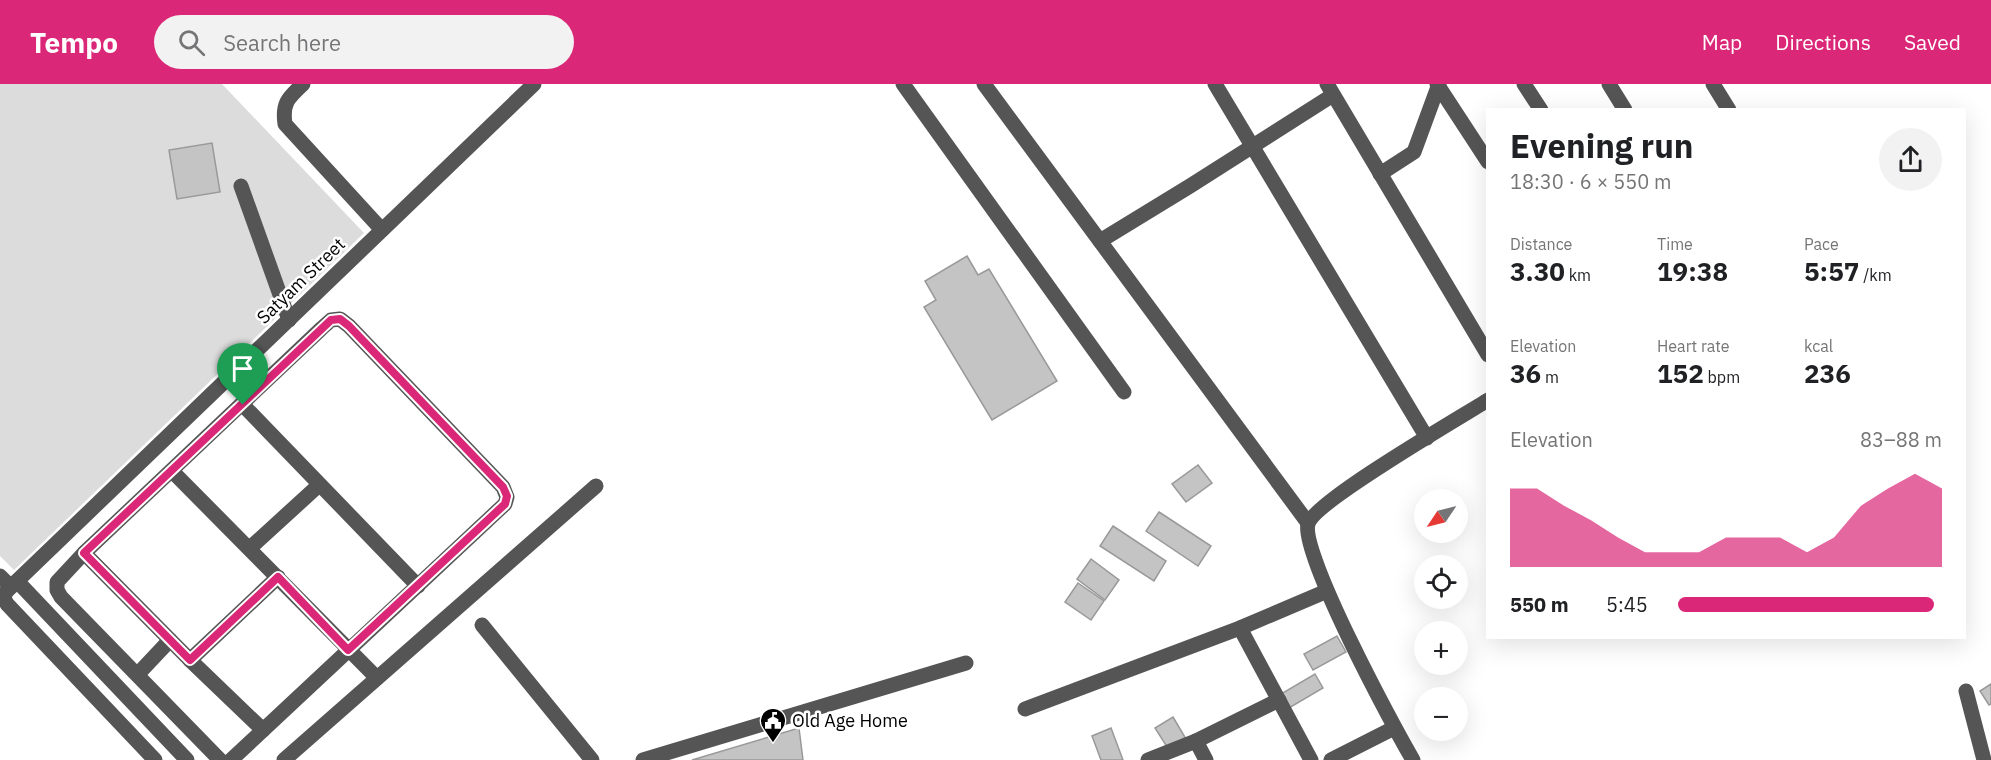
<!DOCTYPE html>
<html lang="en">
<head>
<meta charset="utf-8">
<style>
	:root { --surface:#fff; --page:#f2f2f2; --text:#202124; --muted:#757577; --accent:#db2777 }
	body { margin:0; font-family:"IBM Plex Sans",sans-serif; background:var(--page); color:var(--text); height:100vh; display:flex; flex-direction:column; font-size:22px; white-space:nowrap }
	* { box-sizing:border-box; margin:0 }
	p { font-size:20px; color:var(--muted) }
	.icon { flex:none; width:33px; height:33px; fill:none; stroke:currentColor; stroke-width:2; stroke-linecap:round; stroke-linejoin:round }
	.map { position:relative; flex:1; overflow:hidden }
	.details { position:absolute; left:1486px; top:24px; width:480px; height:531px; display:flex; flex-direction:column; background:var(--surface); border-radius:0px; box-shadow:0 6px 24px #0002 }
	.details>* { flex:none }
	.needle { width:39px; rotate:235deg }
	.fabs { position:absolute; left:1414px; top:405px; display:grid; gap:12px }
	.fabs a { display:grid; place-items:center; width:54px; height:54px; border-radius:50%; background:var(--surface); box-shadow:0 6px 24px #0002; font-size:30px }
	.pin { position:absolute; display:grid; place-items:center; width:51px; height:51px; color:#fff; margin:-62px -26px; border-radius:50% 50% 50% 0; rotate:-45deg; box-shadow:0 0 6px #0007 }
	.pin .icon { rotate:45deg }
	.round { display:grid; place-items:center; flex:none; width:63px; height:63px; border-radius:32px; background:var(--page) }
	.head { display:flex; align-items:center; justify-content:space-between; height:102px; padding:0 24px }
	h1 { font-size:33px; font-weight:700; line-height:45px }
	.figures { display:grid; grid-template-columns:repeat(3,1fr); gap:9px; height:102px; padding:6px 24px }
	.figures div { display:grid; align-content:center }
	.figures b { font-size:26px; font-weight:700 }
	.figures small { font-size:16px; font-weight:400 }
	.figures p { font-size:16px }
	.chart { height:168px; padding:12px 24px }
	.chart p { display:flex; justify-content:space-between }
	.chart svg { width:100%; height:108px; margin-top:6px; fill:var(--accent); opacity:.7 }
	ul { padding:0 24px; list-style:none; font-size:20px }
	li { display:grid; grid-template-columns:96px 72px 1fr; align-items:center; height:45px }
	li i { height:15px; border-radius:8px; background:var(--accent) }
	header { display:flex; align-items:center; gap:36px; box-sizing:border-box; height:84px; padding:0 30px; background:var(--accent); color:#fff }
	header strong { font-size:28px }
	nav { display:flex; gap:33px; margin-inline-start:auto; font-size:21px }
	.search { width:420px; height:54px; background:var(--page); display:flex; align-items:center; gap:15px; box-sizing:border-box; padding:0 21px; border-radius:33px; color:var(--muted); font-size:22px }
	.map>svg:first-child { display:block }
</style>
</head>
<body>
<header>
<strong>Tempo</strong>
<div class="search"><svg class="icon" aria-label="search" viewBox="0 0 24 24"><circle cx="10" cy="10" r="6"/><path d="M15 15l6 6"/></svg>Search here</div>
<nav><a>Map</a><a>Directions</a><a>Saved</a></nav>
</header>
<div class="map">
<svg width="1991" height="676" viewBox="0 0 1991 676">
	<rect width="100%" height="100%" fill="#fff"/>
	<path fill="#dcdcdc" d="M0,0H222L364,149L14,486L0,472Z"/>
	<g fill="#c4c4c4" stroke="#999" stroke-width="1.5">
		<path d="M212,59L220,108L177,115L169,66Z"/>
		<path d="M967,172L978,191L989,185L1057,297L992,336L924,223L936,216L925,197Z"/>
		<path d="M1198,381L1212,399L1186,418L1172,400Z"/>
		<path d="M1159,428L1211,462L1198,482L1146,447Z"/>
		<path d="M1113,442L1166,477L1154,497L1100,462Z"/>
		<path d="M1091,475L1119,496L1105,516L1077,495Z"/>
		<path d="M1078,499L1104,517L1091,536L1065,518Z"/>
		<path d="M1337,552L1346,568L1313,586L1304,570Z"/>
		<path d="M1315,590L1323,604L1289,624L1281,610Z"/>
		<path d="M1991,600V620L1989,621L1980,607Z"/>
		<path d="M1173,633L1186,655L1169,666L1155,644Z"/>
		<path d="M799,644L803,676H692Z"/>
		<path d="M1111,644L1123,676H1101L1092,652Z"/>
	</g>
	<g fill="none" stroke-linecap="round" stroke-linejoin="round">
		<g stroke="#555" stroke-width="15">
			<path d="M303,0C288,14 282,19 285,40L382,146"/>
			<path d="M903,0L1124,308"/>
			<path d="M984,0L1308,439"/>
			<path d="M1215,0L1427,354"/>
			<path d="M1327,0L1488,271"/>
			<path d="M1437,0L1488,78"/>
			<path d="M1524,0L1541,26"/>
			<path d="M1609,0L1625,26"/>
			<path d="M1713,0L1729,26"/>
			<path d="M1380,90L1414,68L1439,0"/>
			<path d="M241,102L289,236"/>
			<path d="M1100,157L1190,102L1333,11"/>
			<path d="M243,321L418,502"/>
			<path d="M172,387L377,594"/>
			<path d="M250,464L319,401"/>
			<path d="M84,469L190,576L263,646"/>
			<path d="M0,492L11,503"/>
			<path d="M17,497L534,0"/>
			<path d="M482,541L592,676"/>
			<path d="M1240,544L1311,676"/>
			<path d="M190,576L278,493"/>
			<path d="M138,590L170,556"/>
			<path d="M1966,607L1984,676"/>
			<path d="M1025,625L1240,544L1327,507"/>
			<path d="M1196,657L1206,676"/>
			<path d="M155,676L7,520L4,514L6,508L17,497L187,676"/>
			<path d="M220,676L61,513L57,506V498L84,469L322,244L331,236L340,235L349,242L503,403L507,413L505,420L231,676"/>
			<path d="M284,676L596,402"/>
			<path d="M643,676L966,579"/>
			<path d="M1148,676L1196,657L1279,616"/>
			<path d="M1331,676L1394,644"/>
			<path d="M1413,676C1393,642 1300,469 1308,440C1314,418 1461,333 1488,316"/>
		</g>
	</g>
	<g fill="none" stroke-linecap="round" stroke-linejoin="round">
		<defs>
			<path id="route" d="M340,235L349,242L503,403L507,412L505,420L348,566L278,493L190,576L84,469L331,236Z"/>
		</defs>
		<use href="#route" stroke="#fff" stroke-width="12"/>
		<use href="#route" stroke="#db2777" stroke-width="8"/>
	</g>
	<defs>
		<symbol id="civic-pin" viewBox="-11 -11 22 30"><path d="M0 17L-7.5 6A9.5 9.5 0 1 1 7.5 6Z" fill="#000" stroke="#fff"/><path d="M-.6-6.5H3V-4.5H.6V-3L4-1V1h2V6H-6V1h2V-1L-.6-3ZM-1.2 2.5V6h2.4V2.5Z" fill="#fff"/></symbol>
	</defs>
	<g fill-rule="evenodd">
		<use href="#civic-pin" x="758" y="622" width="30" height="40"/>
	</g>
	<g text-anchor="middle" stroke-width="5" stroke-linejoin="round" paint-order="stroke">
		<g font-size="18" fill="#000" stroke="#fff">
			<text transform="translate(301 197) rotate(-44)" y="6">Satyam Street</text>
		</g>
		<g font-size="18" fill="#000" stroke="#fff" text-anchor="start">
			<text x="792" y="643">Old Age Home</text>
		</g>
	</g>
</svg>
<div class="fabs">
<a><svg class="needle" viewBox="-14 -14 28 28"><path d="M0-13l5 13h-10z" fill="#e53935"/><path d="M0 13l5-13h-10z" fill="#757577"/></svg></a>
<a><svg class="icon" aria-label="locate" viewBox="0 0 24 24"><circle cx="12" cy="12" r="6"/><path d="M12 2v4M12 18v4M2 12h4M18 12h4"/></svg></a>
<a>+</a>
<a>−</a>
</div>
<div class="pin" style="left:243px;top:321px;background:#1e9e55"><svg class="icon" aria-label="arrive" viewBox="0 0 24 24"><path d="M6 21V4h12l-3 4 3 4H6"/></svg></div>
<section class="details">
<div class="head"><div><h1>Evening run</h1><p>18:30 · 6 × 550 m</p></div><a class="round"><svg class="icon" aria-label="share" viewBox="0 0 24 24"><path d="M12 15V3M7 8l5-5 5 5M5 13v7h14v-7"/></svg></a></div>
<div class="figures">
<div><p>Distance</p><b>3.30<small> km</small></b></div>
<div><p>Time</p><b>19:38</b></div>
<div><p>Pace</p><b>5:57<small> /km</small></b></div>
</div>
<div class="figures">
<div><p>Elevation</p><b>36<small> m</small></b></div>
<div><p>Heart rate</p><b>152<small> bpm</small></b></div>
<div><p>kcal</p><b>236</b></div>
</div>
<div class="chart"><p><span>Elevation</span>83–88 m</p>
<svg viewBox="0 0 160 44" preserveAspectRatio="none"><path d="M0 44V12L10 12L20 19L30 25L40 32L50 38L60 38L70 38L80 32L90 32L100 32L110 38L120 32L130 19L140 12L150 6L160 12V44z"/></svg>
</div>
<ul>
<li><b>550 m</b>5:45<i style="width:97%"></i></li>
</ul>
</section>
</div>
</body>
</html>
